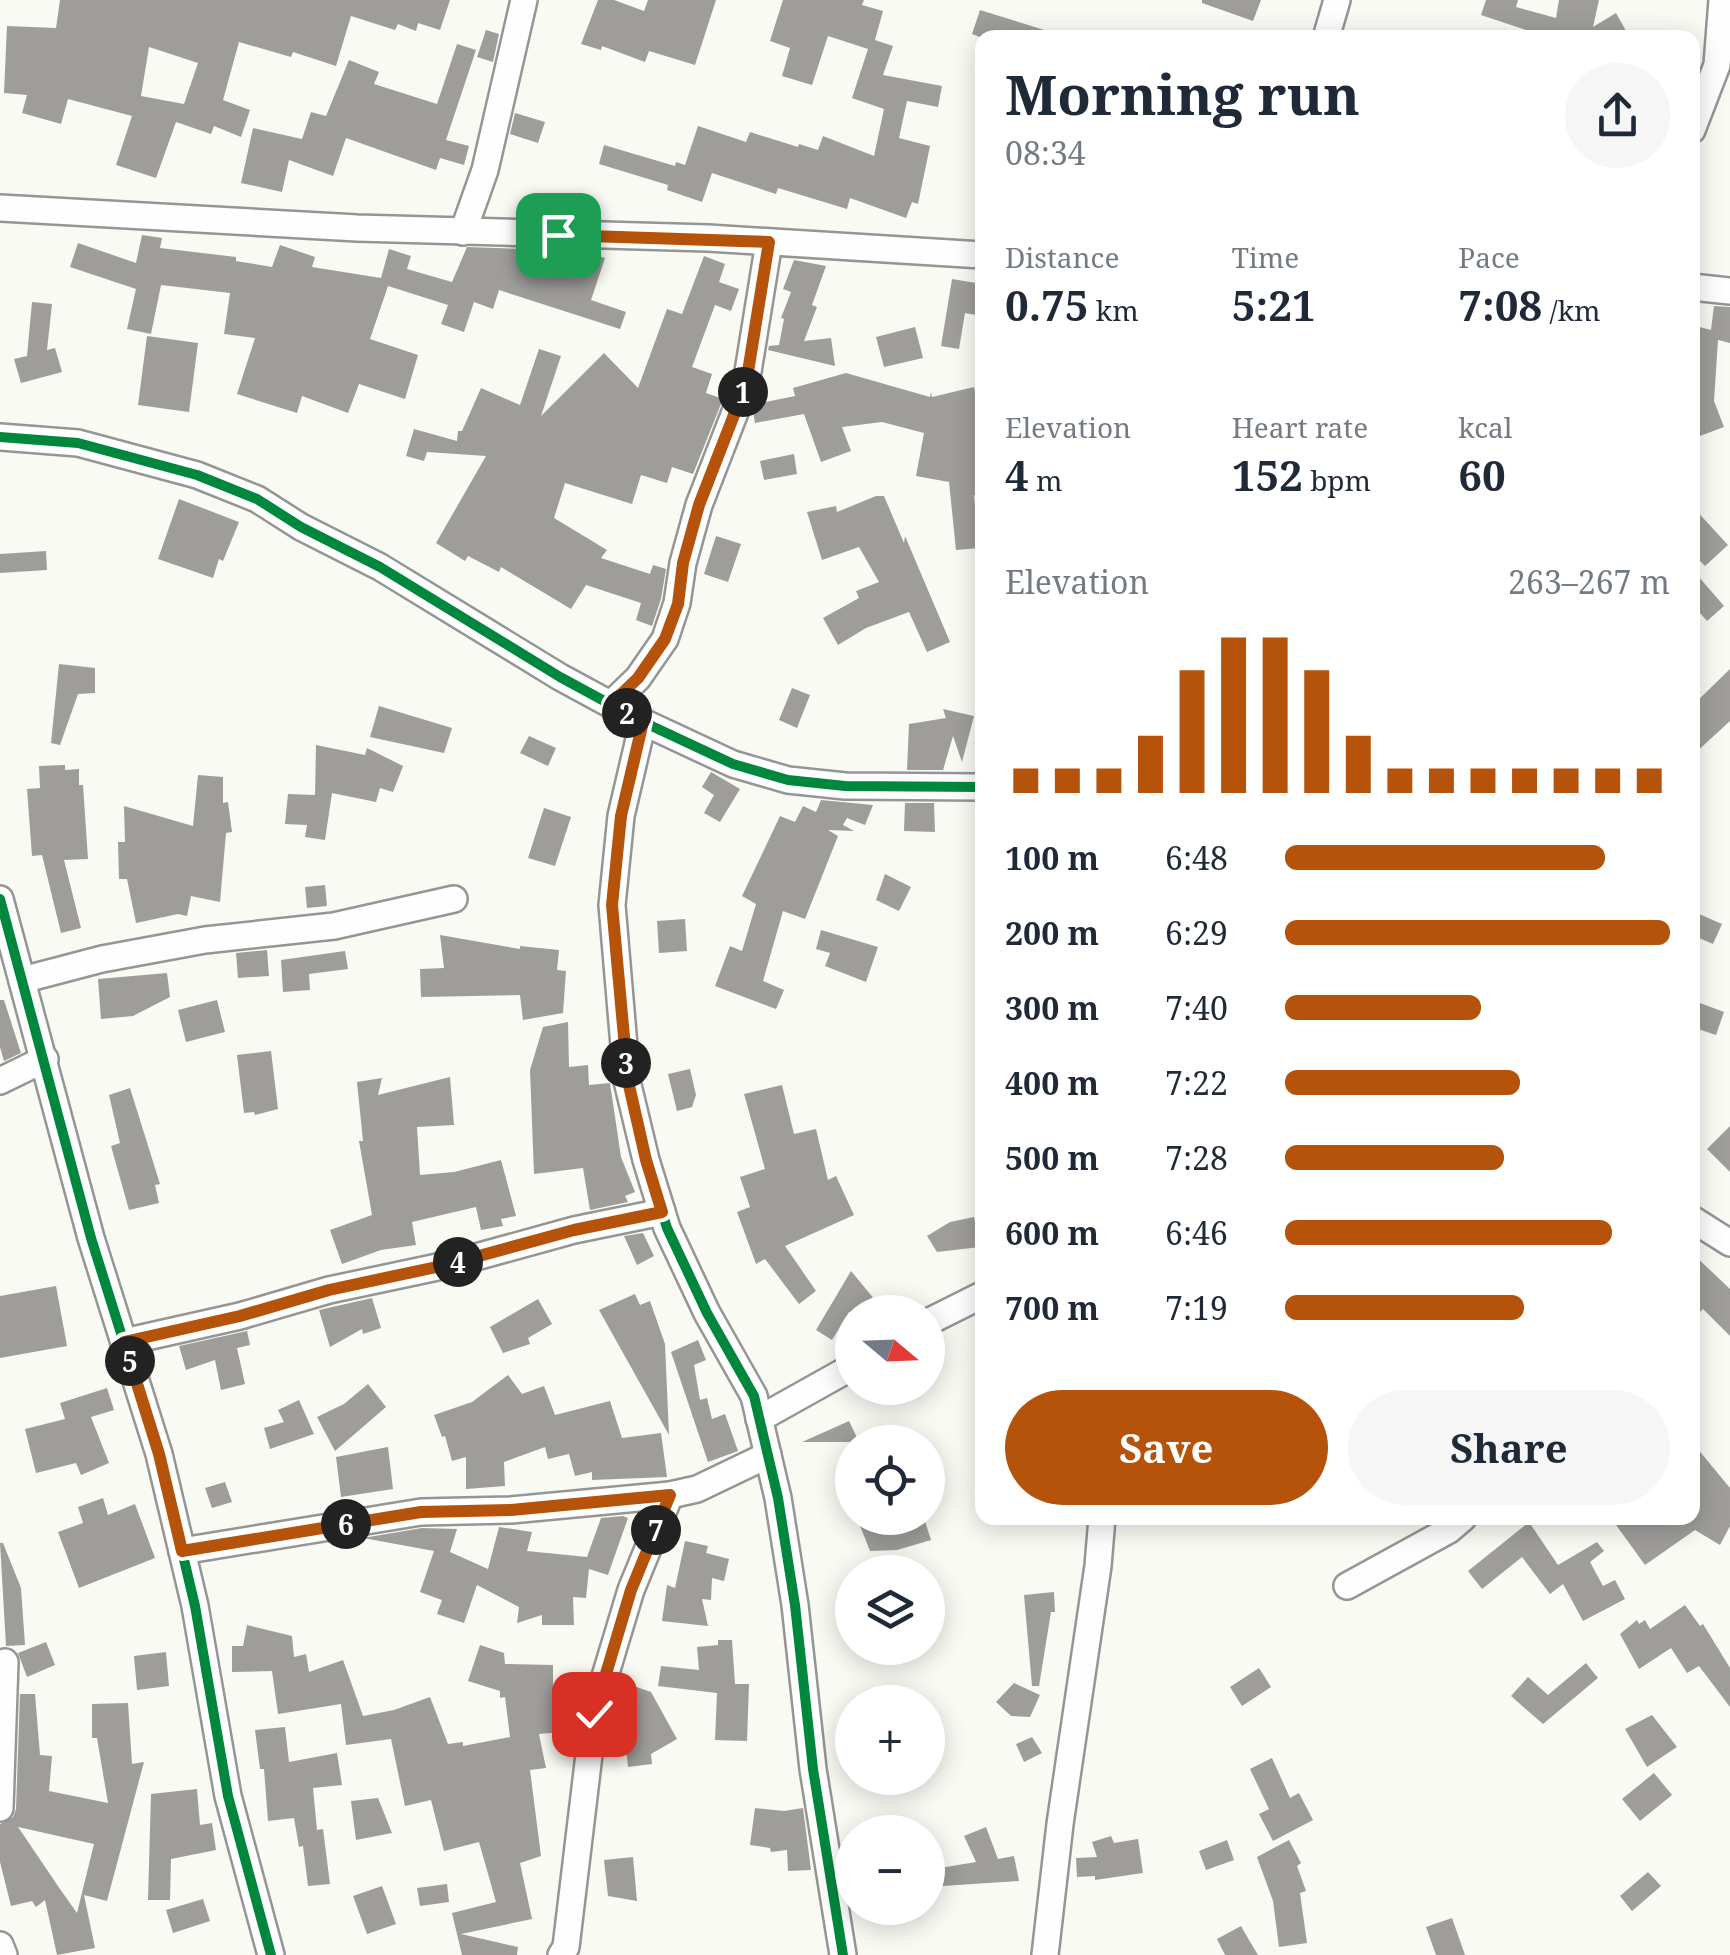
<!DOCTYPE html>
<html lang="en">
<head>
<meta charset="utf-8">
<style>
	:root { --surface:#fff; --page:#f6f6f7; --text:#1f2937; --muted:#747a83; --accent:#b45309 }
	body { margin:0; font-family:"Noto Serif",serif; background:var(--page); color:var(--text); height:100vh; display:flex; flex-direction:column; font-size:38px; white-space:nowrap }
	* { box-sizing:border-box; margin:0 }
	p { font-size:32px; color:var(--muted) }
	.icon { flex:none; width:55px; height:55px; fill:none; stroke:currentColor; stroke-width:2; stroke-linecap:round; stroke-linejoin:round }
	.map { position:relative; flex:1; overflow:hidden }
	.details { position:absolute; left:975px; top:30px; width:725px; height:1495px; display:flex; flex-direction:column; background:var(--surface); border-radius:20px; box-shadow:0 5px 25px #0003 }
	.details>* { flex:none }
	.needle { width:65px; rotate:109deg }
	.controls { position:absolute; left:835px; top:1295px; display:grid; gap:20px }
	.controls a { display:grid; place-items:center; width:110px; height:110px; border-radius:50%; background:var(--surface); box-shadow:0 5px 25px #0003; font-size:50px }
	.pin { position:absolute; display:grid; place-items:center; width:85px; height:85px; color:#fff; margin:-42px; border-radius:20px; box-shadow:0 5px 15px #0006 }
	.km { position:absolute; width:50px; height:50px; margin:-25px; border-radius:50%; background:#222; color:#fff; font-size:28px; line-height:50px; text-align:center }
	.round { display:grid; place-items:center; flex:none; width:105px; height:105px; border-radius:52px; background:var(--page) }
	.headline { display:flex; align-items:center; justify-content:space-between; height:170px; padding:0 30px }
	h1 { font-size:55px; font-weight:700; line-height:75px }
	.figures { display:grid; grid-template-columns:repeat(3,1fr); gap:15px; height:170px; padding:10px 30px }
	.figures div { display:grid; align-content:center }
	.figures b { font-size:42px; font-weight:700 }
	.figures small { font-size:28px; font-weight:400 }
	.figures p { font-size:28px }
	.chart { height:280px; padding:20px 30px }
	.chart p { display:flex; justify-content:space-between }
	.chart svg { width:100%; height:180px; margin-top:10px; stroke:var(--accent); stroke-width:6 }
	.cta { display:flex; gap:20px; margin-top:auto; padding:20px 30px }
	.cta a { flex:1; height:115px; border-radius:60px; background:var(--accent); color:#fff; font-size:40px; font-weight:700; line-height:115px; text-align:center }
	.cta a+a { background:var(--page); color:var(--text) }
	ul { padding:0 30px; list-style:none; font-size:32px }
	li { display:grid; grid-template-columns:160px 120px 1fr; align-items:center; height:75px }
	li i { height:25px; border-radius:12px; background:var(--accent) }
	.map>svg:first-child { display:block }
</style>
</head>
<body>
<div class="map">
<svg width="1730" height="1955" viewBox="0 0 1730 1955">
	<rect width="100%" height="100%" fill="#fafaf5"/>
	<g fill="#9e9d9a" fill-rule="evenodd">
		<path d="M60,0H450L440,30L418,23L416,31L398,24L395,30L351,16L336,66L293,52L291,57L239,42L223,100L250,110L241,137L214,126L211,134L176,122L156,178L116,165L132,116L68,99L61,124L22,113L27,95L4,93L7,26L56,28ZM149,47L198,63L184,104L141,96Z"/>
		<path d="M598,0H614L644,11L648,0H716L695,65L649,51L645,62L602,46L601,50L581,44Z"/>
		<path d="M783,0H864L862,5L883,11L875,40L893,46L883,75L942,86L938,107L907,101L899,138L930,146L918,204L912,202L906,218L850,198L847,209L778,188L776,194L712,173L702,202L667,190L668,185L599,164L604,145L675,166L676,162L685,165L698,126L746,142L750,132L798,147L799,144L818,150L823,136L874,156L884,109L852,98L868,49L828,36L812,85L782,76L790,48L770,41Z"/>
		<path d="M1202,0H1261L1253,21L1202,3Z"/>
		<path d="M1486,0H1518L1516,7L1556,18L1559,0H1599L1593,27L1616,13L1630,38H1530L1532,32L1481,15Z"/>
		<path d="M980,10L1054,33V37L982,38L972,34Z"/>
		<path d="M486,30L499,34L493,62L477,57Z"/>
		<path d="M457,44L476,50L446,140L469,146L464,165L440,158L436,170L346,138L333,176L289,160L282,192L241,183L253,128L302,139L311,112L326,116L349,60L379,72L374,84L437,104Z"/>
		<path d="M515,113L545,122L538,143L510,134Z"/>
		<path d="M142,235L162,238L160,248L236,257V261L272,267L280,245L315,257L312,267L381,278L389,249L411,256L407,269L452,282L467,247L582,251L605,258L591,300L626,312L620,329L499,290L493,309L474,302L464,332L441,324L448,305L388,286L370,339L418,355L405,399L359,384L348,413L302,396L297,413L237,394L255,338L224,334L230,293L161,285L151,334L127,329L136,289L70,267L78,243L136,263Z"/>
		<path d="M704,256L725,264L719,282L739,289L731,311L715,305L692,367L712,374L706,393L723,399L693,474L672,467L667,483L641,475L632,504L565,483L554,518L607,550L601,558L650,574L653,565L666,569L661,599L652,626L636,620L641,603L586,585L571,609L501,567L499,572L468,556L465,561L436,543L486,456L427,452L424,461L406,456L414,429L457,441L458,431H462L481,388L520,405L539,349L561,356L541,416L604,353L638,388L667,309L682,314Z"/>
		<path d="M794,260L826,266L812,305L817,307L804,341L831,338L835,366L768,350L769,346L779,345L784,319L781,318L791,292L783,289Z"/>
		<path d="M952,279L982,284V316L965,313L959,349L941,346Z"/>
		<path d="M32,302L52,304L47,350L55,348L62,372L21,383L14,359L27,356Z"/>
		<path d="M1714,306L1730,307V343L1718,340L1714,401L1724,427L1692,439V325L1711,330Z"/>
		<path d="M915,327L923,358L884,367L876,337Z"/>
		<path d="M147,336L198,343L189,412L138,405Z"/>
		<path d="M846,373L930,397L931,392L932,397L974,387L976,396L982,394V498L974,495L979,548L956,550L949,482L916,476L924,433L882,422L842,427L851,451L821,462L804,414L755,423L753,411L756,404L795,396L793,388Z"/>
		<path d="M794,454L797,474L764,480L760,461Z"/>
		<path d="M876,496H884L904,543L905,536L950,642L927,652L909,612L866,628L838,645L823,618L859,598L856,591L879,582L859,547L822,560L807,512L836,506L837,512Z"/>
		<path d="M179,499L239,522L223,561L219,559L213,578L158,559Z"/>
		<path d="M1692,506L1728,545L1705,566L1692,553Z"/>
		<path d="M716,536L741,544L728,582L704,574Z"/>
		<path d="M46,551L47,570L0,573V554Z"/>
		<path d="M1692,569L1724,606L1707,621L1692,604Z"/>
		<path d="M59,664L95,668V693L78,694L60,745L51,743Z"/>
		<path d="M1730,669V721L1692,756V706Z"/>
		<path d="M792,688L810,695L797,728L779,720Z"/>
		<path d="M379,706L452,728L444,753L370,737Z"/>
		<path d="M943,709L974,716L962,762L953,736L943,770H907L909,724L946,718Z"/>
		<path d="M529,736L556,748L548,766L520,753Z"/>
		<path d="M316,745L365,755L367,748L403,766L393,792L380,788L376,802L332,793L325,840L305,837L307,825L285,824L288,794L315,795Z"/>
		<path d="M65,765V770L79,769V785H83L88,859L64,860L81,928L61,933L42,855L32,856L27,789L40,788L39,766Z"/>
		<path d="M711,772L740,789L720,822L704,813L714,795L702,787Z"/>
		<path d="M198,775L223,777V803L228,802L232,832L226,833L220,902L191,896L187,916L178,914L136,923L127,879H119L118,842H125L124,806L193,826Z"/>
		<path d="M821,800L873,805L865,825L847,818L843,825L854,831L828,830L838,836L805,919L783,911L763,981L784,990L776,1009L715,986L730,946L742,951L756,904L742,896L780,816L795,822L803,806L816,812Z"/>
		<path d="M905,803H934L935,832L904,831Z"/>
		<path d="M544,808L571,817L555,866L528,858Z"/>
		<path d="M885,874L911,887L899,911L876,900Z"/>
		<path d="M325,885L327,906L307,908L305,887Z"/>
		<path d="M1692,911L1722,924L1713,944L1692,935Z"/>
		<path d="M685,919L687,951L659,953L657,921Z"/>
		<path d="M821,930L878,947L866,982L825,966L830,953L816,949Z"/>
		<path d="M440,935L520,949V946L559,950L557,970L566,971L563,1013L523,1020L520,995L421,997L420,969L444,968Z"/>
		<path d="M267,950L269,976L238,978L236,953Z"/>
		<path d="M345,951L348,969L309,974L310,990L283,992L281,960Z"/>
		<path d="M167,973L170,997L133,1016L101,1019L98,979Z"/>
		<path d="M0,1000H4L21,1053L4,1061L0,1047Z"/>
		<path d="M217,1000L225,1032L186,1042L178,1010Z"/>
		<path d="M1692,1000L1724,1012L1716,1035L1692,1027Z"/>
		<path d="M568,1022L569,1067L588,1065L589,1085L610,1083L621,1157L635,1192L625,1196L628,1202L590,1210L583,1168L534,1174L530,1070L543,1027Z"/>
		<path d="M271,1051L278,1109L255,1115L254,1112L244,1113L237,1055Z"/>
		<path d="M690,1069L696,1095L692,1107L677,1111L668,1074Z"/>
		<path d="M450,1077L454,1125L417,1127L420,1175L454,1172L501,1160L516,1216L501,1219L503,1226L481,1230L476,1207L412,1222L416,1245L381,1250L342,1264L330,1230L372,1215L359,1141H363L357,1082L382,1078L378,1095Z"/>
		<path d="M782,1085L794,1134L816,1129L828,1180L836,1176L854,1215L785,1246L816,1291L799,1304L765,1259L756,1264L737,1212L750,1207L740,1177L765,1169L744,1094Z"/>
		<path d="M130,1088L160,1184L155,1185L159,1203L129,1210L111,1146L120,1143L109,1095Z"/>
		<path d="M1730,1126V1172L1707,1149Z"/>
		<path d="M974,1217L980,1247L937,1252L927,1236L950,1222Z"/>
		<path d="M643,1233L654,1256L637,1265L624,1236Z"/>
		<path d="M1692,1253L1730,1289V1336L1703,1309L1692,1320Z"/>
		<path d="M851,1271L885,1312H849L832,1340L816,1330Z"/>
		<path d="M56,1286L67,1346L0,1358V1296Z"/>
		<path d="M635,1294L640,1305L650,1301L665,1344L669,1435L599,1310Z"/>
		<path d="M372,1298L381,1328L363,1334L362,1329L330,1347L319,1310Z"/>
		<path d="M538,1299L552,1324L528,1338L530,1344L503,1353L490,1327Z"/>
		<path d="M247,1331L250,1345L237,1348L245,1384L221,1390L215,1360L186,1370L179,1346Z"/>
		<path d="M698,1340L706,1360L694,1365L700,1400L707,1398L712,1419L725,1414L738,1451L708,1462L671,1352Z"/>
		<path d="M508,1375L522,1394L544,1386L555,1415L610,1401L622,1438L661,1433L667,1477L592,1480V1472L575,1476L569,1454L548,1459L545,1447L504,1462L505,1486L466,1489V1457L452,1461L445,1436L442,1437L434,1415L472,1402Z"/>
		<path d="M368,1384L386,1407L335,1451L317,1417L344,1404Z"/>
		<path d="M107,1388L114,1410L91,1417L109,1463L81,1475L76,1463L36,1473L25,1429L65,1419L60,1403Z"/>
		<path d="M299,1400L314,1434L270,1449L264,1428L284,1422L278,1410Z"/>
		<path d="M849,1421L859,1442H802Z"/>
		<path d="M1692,1442L1730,1488V1526L1720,1545L1695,1530L1645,1565L1611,1518H1692Z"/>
		<path d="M388,1447L393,1489L341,1497L336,1457Z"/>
		<path d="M225,1482L232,1502L212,1508L205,1488Z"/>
		<path d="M103,1498L108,1515L135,1504L155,1558L79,1588L58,1532L83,1523L78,1507Z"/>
		<path d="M623,1516L628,1518L608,1575L589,1569L586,1598L573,1597L574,1625H542V1615L517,1623L519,1607L477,1585L464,1623L437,1614L442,1600L420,1592L434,1551L363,1538L422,1528L457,1529L450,1552L488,1569L499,1527L532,1532L527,1551L587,1557L601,1518Z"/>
		<path d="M857,1518H924L931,1540L897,1550L870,1551Z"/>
		<path d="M1529,1522L1558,1565L1597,1542L1604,1551L1590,1562L1603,1586L1615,1580L1625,1599L1583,1621L1563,1584L1550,1594L1522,1557L1482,1589L1468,1571Z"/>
		<path d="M685,1541L708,1546L706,1553L729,1559L724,1581L712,1578L711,1600L702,1599L708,1626L662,1621L667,1585L675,1588Z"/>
		<path d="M0,1543H3L21,1588L25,1645L6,1646Z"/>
		<path d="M1054,1592L1055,1612H1051L1039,1686H1032L1024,1595Z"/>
		<path d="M1685,1605L1700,1626L1703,1624L1730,1668V1707L1699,1666L1687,1673L1671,1648L1639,1669L1620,1634L1637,1620L1639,1624L1645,1620L1650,1629Z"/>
		<path d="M247,1625L292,1636L294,1657L306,1654L309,1672L343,1660L363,1716L394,1710L430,1697L448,1744L463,1742V1746L510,1737L505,1697L500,1698V1691L468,1681L480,1645L504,1653L505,1664L553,1665V1685L577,1683L575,1731L539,1734L546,1768L530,1770L541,1856L520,1863L532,1919L461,1934L518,1947L517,1955H462L452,1913L496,1902L479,1842L444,1851L431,1800L405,1806L391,1739L346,1745L341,1704L278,1714L272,1671L232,1672V1646H243Z"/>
		<path d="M718,1640H732L735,1684H749L747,1741L715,1740L717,1693L658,1686L661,1666L699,1670L697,1647L718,1645Z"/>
		<path d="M46,1642L55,1665L27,1677L18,1653Z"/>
		<path d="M166,1652L169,1686L137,1690L134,1656Z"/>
		<path d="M1586,1663L1598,1678L1543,1724L1511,1696L1528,1677L1548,1695Z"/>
		<path d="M1259,1668L1271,1687L1242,1706L1230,1687Z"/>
		<path d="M622,1682L651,1692L677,1739L651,1754L652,1764L628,1767L623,1719L610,1718Z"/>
		<path d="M1014,1683L1040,1695L1030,1717L1011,1716L996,1702Z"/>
		<path d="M20,1694H35L40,1755L52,1756L49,1791L108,1803L97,1738H92V1704L128,1703L132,1764L144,1762L107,1901L84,1895L95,1948L57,1955L45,1900L36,1907L32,1901L11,1906L0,1862V1824L13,1817L16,1809ZM18,1827L94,1844L77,1913L60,1889Z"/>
		<path d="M1652,1715L1677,1747L1647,1767L1625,1729Z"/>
		<path d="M285,1727L289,1762L337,1753L342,1785L313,1788L317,1830L323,1829L330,1884L308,1886L303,1846L299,1847L294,1818L268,1821L264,1769H260L255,1730Z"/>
		<path d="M1032,1737L1042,1753L1024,1762L1016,1744Z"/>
		<path d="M1272,1758L1290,1798L1299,1793L1313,1820L1273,1841L1259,1814L1269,1809L1250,1769Z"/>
		<path d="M1654,1773L1672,1795L1640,1821L1622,1799Z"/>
		<path d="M197,1789L200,1825L212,1823L216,1850L171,1859L170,1900H148L151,1794Z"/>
		<path d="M378,1798L392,1833L356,1840L351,1801Z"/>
		<path d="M755,1808L784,1811L803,1808L811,1870L788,1871L787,1850L771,1852L770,1848L750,1845Z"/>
		<path d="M986,1827L998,1859L1014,1856L1019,1881L928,1887V1870L976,1862L964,1836Z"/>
		<path d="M1111,1836L1114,1843L1138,1839L1143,1873L1095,1880V1876L1077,1877L1076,1858L1097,1857L1092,1842Z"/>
		<path d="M1227,1840L1234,1860L1206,1870L1199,1851Z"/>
		<path d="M1289,1840L1301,1863L1297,1866L1306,1891L1300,1893L1307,1943L1279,1947L1273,1901L1257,1857Z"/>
		<path d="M633,1857L637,1901L608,1896L604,1860Z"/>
		<path d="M1648,1872L1661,1886L1632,1911L1620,1896Z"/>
		<path d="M447,1884L449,1902L420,1906L417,1888Z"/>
		<path d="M382,1886L396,1924L367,1934L353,1896Z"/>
		<path d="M203,1899L210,1921L173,1933L166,1910Z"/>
		<path d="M1452,1918L1465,1955H1436L1426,1927Z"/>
		<path d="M1241,1926L1249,1940L1258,1955H1225L1217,1939Z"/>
	</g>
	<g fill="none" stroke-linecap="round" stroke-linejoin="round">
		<defs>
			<g id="street">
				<path d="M1326,38L1337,0"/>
				<path d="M1692,130L1717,65L1722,0"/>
				<path d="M0,208L357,228L708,238L982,255"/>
				<path d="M463,232L485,170L524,0"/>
				<path d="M1692,287L1730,291"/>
				<path d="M0,437L78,443L197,475L257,499L301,527L380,567L560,677L643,722L733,764L788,780L845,786L982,787"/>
				<path d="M611,704L638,678L665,639L677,603L683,563L699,505L746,384L769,242"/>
				<path d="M643,722L621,816L612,905L627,1081L646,1160L667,1228L707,1313L754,1396L778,1498L795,1605L813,1769L843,1955"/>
				<path d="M0,899L91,1238L159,1454L195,1606L228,1796L271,1955"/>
				<path d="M22,980L102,959L205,940L334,926L454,899"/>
				<path d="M0,1081L45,1059"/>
				<path d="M1692,1219L1730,1243"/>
				<path d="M928,1322L982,1295"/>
				<path d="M124,1342L240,1316L329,1290L447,1265L574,1230L662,1212"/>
				<path d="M759,1419L852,1367"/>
				<path d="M182,1551L421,1512L511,1510L670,1495L697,1489L768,1455"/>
				<path d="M1347,1586L1449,1530L1463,1518"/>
				<path d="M0,1808L5,1662"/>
				<path d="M0,1945L4,1955"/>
				<path d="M561,1955L566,1947L594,1713L631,1590L670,1495"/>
				<path d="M1045,1955L1060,1824L1098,1566L1102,1518"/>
			</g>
		</defs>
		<use href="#street" stroke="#959593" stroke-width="30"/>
		<use href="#street" stroke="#fefefe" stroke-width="25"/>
		<defs>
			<g id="cycleway">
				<path d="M0,437L78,443L197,475L257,499L301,527L380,567L560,677L643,722L733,764L788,780L845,786L982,787"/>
				<path d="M643,722L621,816L612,905L627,1081L646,1160L667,1228L707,1313L754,1396L778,1498L795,1605L813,1769L843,1955"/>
				<path d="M0,899L91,1238L159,1454L195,1606L228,1796L271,1955"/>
			</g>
		</defs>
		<use href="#cycleway" stroke="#fff" stroke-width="16"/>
		<use href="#cycleway" stroke="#00873e" stroke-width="10"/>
	</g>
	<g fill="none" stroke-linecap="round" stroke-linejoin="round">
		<defs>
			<path id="route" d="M558,235L769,242L746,384L699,505L683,563L678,604L665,639L638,678L611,704L643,722L621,816L612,905L628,1081L646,1160L662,1212L574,1230L446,1265L329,1290L240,1316L124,1342L159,1454L182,1551L421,1512L511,1510L670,1495L631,1590L594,1714"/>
		</defs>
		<use href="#route" stroke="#fff" stroke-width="20"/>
		<use href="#route" stroke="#b45309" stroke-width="12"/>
	</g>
</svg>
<div class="controls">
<a><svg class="needle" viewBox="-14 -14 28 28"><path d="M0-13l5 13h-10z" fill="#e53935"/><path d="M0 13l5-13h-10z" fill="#747a83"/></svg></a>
<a><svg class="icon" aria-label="locate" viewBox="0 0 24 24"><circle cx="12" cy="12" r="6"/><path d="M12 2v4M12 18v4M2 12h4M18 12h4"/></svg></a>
<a><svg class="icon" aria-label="layers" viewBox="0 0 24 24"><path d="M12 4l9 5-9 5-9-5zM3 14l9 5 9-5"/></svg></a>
<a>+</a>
<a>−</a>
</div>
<div class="pin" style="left:558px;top:235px;background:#1e9e55"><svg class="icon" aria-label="arrive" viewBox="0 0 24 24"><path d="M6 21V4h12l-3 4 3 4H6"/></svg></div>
<div class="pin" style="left:594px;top:1714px;background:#d93025"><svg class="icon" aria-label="check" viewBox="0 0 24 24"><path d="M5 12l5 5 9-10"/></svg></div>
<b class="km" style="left:743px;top:392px">1</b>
<b class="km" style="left:627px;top:713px">2</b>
<b class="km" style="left:626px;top:1063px">3</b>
<b class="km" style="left:458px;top:1262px">4</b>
<b class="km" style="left:130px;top:1361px">5</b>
<b class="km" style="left:346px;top:1524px">6</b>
<b class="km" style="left:656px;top:1530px">7</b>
<section class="details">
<div class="headline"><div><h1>Morning run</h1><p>08:34</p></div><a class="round"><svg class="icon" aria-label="share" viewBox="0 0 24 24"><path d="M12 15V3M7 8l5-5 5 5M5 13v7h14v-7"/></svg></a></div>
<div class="figures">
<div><p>Distance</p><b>0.75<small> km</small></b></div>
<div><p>Time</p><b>5:21</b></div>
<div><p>Pace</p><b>7:08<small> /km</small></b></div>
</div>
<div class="figures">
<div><p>Elevation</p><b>4<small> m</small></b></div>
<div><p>Heart rate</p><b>152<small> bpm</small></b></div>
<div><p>kcal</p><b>60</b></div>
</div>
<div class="chart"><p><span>Elevation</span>263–267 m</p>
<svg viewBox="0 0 160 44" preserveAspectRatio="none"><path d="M5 44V38M15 44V38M25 44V38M35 44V30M45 44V14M55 44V6M65 44V6M75 44V14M85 44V30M95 44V38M105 44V38M115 44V38M125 44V38M135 44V38M145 44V38M155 44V38"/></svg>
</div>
<ul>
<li><b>100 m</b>6:48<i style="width:83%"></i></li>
<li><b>200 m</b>6:29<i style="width:100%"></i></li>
<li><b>300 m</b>7:40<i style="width:51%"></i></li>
<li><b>400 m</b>7:22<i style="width:61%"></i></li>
<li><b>500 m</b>7:28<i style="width:57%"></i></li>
<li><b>600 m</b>6:46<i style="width:85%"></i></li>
<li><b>700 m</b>7:19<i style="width:62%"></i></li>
</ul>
<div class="cta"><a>Save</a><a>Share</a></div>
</section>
</div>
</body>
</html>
